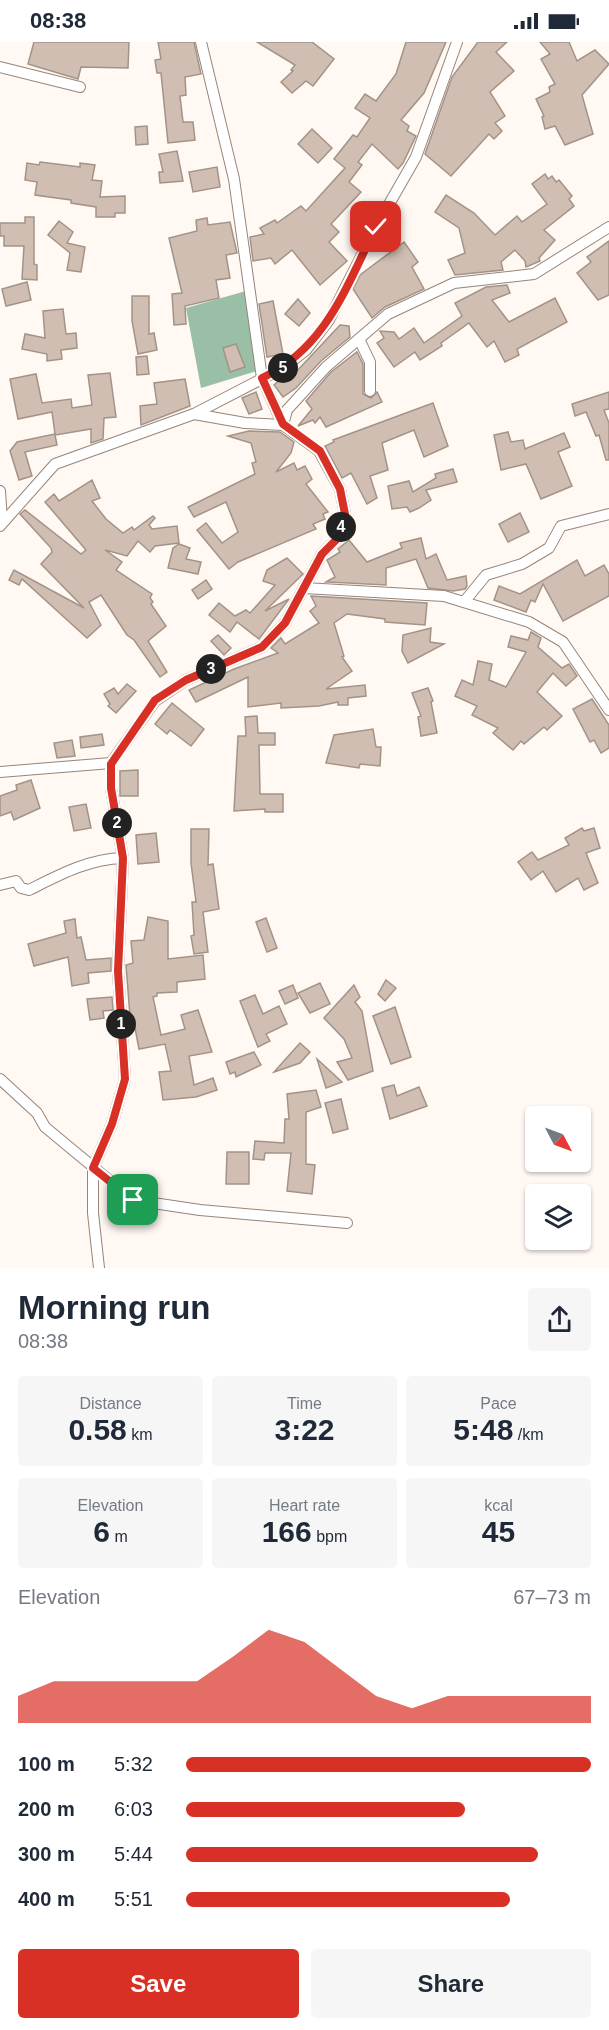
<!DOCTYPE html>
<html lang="en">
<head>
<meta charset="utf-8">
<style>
	:root { --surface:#fff; --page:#f6f6f7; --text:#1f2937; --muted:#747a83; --accent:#d93025 }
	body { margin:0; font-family:Helvetica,sans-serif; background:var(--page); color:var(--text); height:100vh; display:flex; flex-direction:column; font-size:22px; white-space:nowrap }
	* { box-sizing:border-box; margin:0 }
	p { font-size:20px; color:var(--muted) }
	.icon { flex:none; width:33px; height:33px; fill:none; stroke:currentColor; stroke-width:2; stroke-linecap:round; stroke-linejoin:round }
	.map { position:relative; height:1226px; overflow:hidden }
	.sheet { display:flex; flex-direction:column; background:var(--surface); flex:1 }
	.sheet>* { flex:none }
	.needle { width:39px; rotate:131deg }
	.controls { position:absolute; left:525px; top:1064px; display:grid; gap:12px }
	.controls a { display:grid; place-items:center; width:66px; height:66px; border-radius:6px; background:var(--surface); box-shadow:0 2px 4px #0004; font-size:30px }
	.pin { position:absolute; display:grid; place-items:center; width:51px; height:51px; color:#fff; margin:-26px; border-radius:12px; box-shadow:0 3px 9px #0006 }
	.km { position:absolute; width:30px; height:30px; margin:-15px; border-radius:50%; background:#222; color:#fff; font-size:16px; line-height:30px; text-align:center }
	.round { display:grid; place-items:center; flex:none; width:63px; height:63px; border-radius:6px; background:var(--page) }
	.summary { display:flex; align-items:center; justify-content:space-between; height:102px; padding:0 18px }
	h1 { font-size:33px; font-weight:700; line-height:45px }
	.stats { display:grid; grid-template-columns:repeat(3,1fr); gap:9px; height:102px; padding:6px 18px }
	.stats div { display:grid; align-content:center; border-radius:6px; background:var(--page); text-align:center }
	.stats b { font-size:30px; font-weight:700 }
	.stats small { font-size:16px; font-weight:400 }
	.stats p { font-size:16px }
	.chart { height:168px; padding:12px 18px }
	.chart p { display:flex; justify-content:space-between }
	.chart svg { width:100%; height:108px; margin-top:6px; fill:var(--accent); opacity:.7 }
	.cta { display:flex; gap:12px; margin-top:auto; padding:12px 18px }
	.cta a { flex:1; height:69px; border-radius:6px; background:var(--accent); color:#fff; font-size:24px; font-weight:700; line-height:69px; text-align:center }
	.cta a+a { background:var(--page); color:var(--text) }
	ul { padding:0 18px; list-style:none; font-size:20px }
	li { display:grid; grid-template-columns:96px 72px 1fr; align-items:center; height:45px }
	li i { height:15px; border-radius:8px; background:var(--accent) }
	.status { display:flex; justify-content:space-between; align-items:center; height:42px; padding:0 30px; background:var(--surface); direction:ltr }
	.status svg { height:16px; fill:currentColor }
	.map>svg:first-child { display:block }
</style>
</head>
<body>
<div class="status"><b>08:38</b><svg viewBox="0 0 49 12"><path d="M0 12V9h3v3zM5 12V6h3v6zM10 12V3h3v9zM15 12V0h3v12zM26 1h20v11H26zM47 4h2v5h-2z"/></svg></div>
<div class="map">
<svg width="609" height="1226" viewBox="0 0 609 1226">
	<rect width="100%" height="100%" fill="#fff8f3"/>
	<path fill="#99bfa7" d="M246,249L257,329L201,346L186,266Z"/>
	<g fill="#d0beb2" stroke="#a39387" stroke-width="1.5">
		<path d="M34,0H129L128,26L81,25L78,37L28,22Z"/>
		<path d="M158,0H194L201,32L185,35L186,53L180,54L183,80H193L195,98L168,101L161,31H157L155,18L161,17Z"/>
		<path d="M257,0H312L334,17L313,44L306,39L292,51L281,40L293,29L291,28L295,23Z"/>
		<path d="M406,0H446L424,51L401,78L409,84L407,89L416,94L403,121L398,127L372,102L358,120L362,123L349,140L361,150L331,182L339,190L329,200L347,219L320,243L292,208L275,222L271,216L253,219L250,195L264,192L260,186L275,178L277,181L301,164L306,169L345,126L334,117L353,93L357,95L370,76L355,66L365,52L376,59L396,32Z"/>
		<path d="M478,0H507L496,10L514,29L490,50L505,74L495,81L502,89L494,97L489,92L451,134L425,112L452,35Z"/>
		<path d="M540,0H569L577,19L595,8L609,22L582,53L593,92L565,103L555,84L545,87L542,75L544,74L536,57L550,50L549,45L555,42L541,17L550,12Z"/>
		<path d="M147,84L148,102L136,103L135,85Z"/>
		<path d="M312,87L332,106L318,121L298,102Z"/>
		<path d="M177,109L183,139L160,141L159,130H163L159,112Z"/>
		<path d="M40,120L80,125V121L95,123L92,138L102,139L100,155L125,154V171H115V175H96V165L71,161V158L35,153L37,140L25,138L27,121L39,123Z"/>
		<path d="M217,125L220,145L193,150L189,130Z"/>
		<path d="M545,132L548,137L552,134L556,140L559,138L572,154L569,157L574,164L544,188L555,198L539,216L540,219L526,225L525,219L515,208L501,220L503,228L455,233L448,218L465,211L459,186L435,170L446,153L474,171L495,193L517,174L522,180L547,162L532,142Z"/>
		<path d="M25,175H34V222L37,223V238L22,237L24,204H4V194H0V181H25Z"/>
		<path d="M207,176L208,183L230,180L237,211L226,213L230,236L216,238L219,256L185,264L186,282L174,283L172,252L182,251L169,196L197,189L196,178Z"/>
		<path d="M59,179L73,190L67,201L85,205L81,230L67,228L70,211L48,193Z"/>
		<path d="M609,199V253L598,258L577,231L591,220L587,215Z"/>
		<path d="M404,200L418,220L412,225L424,247L385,265L372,276L353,247L360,233Z"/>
		<path d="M27,240L31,258L6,264L2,247Z"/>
		<path d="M507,243L510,251L492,258L509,280L555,256L567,280L517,307L519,313L505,320L494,299L487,305L469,281L441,301L442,304L420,318L415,310L394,325L377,301L384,296L380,289L394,290L399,297L414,286L424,301L462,274L455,261L486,245Z"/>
		<path d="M132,254H149V292L154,291L157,308L138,312L132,279Z"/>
		<path d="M298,257L310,271L299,284L285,272Z"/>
		<path d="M273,259L283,312L267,315L259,262Z"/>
		<path d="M63,267L66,292L76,291L77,306L61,308L62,317L47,319V312L22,307L25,292L45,296L43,269Z"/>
		<path d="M340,283L349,284L350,295L321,319L296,346L283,355L274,343L294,327L296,330Z"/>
		<path d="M236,302L245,325L230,330L223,306Z"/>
		<path d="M357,310L363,322V352L371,356L377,350L382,360L326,385L320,375L315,381L313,378L298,384L312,367L306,359L331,330Z"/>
		<path d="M147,314L149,332L137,333L136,315Z"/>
		<path d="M110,331L116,375L104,376L103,397L91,401V387L55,393L57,403L25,410L32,434L19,438L10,409L17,400L55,392L52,370L18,377L10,337L36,332L42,361L71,357L72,366L92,363L88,333Z"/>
		<path d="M185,337L190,364L141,383L140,364L157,362L154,341Z"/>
		<path d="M256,350L262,367L249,372L242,356Z"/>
		<path d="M609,350V367L604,368L609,381V418H606L599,393L596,394L586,370L575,374L572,362Z"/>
		<path d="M433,361L448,404L424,415L414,388L382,401L388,428L370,434L377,456L367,462L351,431L342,436L325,404L334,400L333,398Z"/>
		<path d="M249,389L280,390L294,400L291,411L276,430L294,421L297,428L305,424L312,437L306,442L328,470L323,472L325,477L313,482L316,487L238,520L229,527L197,488L206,481L222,501L238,490L226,460L194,475L188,465L255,432L252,421L256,420L251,401L228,394Z"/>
		<path d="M508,390L511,400L523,398L525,407L564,391L570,405L558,410L572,444L541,457L526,422L501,428L494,393Z"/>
		<path d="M453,427L457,440L426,448L431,458L419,466L410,470L407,465L392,467L388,444L409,439L413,450L436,436L435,432Z"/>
		<path d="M92,438L100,456L92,459L106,477L123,491L132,485L134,488L153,474L155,476L149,483L152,487L177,484L179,501L155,504L150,510L138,499L127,514L105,508L122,520L116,528L152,552L150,556L153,560L151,562L166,584L148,599L167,630L160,635L134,598L127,593L101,553L89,560L101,583L87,596L22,537L19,543L9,538L14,528L84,566L41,522L52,510L51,506L20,472L25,468L81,512L86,508L45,460L54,452L59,459Z"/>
		<path d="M520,471L529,490L508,500L499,482Z"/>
		<path d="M421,496L426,517L436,512L447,538L466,534L467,544L465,547L453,549L428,546L416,517L386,526V543L326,540L335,535L327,518L340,510L338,507L349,498L367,520L402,506L400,501Z"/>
		<path d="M179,502L190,506L186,517L201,520L198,532L168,526L173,506Z"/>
		<path d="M287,516L303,532L265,569L289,557L259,597L237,580L230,590L209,573L219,561L235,574L246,568L250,571L275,543L263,539L267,528Z"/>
		<path d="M577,518L585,534L604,523L609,532V554L563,579L543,542L535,560L531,558L526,570L494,558L499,544L520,552Z"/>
		<path d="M206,538L212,547L198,557L192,548Z"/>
		<path d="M311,554L427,561L425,583L385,580V577L347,572L334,581L344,614L342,615L352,629L326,647L365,643L366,654L348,656V663H338V660L319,664L281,666V661L248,665V635L196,660L189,648L234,627L278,611L271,606L281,596L285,602L319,581L310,569L316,564Z"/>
		<path d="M431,586L430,600L444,602L408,621L402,609L403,593Z"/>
		<path d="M531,590L541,596L538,605L562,626L569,622L577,634L566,644L553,631L537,650L562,674L547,688L544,685L524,702L521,699L513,708L493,691L498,686L472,673L477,664L455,654L462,638L473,643L478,619L492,622L489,638L506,645L526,610L508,605L511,594L528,598Z"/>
		<path d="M218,593L231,606L224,613L211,599Z"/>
		<path d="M127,642L136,649L116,671L108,664L110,662L104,652L114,646L118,652Z"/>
		<path d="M428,646L433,659L431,660L437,691L421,694L418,675L421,674L412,651Z"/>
		<path d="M592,657L609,683V706L601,711L594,698L590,700L573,667Z"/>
		<path d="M172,661L204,687L191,704L170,688L167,692L155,682Z"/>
		<path d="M257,674L258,691H275V703H259L260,752H283V770H265V767L234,769L238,694H246L245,675Z"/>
		<path d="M373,687L376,705H381L380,724L360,722L359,726L326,721L334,693Z"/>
		<path d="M102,692L104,703L81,706L80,695Z"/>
		<path d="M72,698L75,714L57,716L54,701Z"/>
		<path d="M138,728V754H120V729Z"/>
		<path d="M31,738L40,766L14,778L11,770L0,774V754L17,748L16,743Z"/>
		<path d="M86,762L91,786L74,789L69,765Z"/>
		<path d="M582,786L584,789L594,786L600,806L586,811L598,841L584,848L578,836L556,850L543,829L531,838L518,820L532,810L538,818L569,803L565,796Z"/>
		<path d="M191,787H209L208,823L213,822L219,867L203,870L208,910L194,912L191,894L194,893L192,860H196L191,821Z"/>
		<path d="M156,791L159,820L138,822L136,793Z"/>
		<path d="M148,875L168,879V917L203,913L205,937L177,940V950L157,951V954L153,955L161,993L185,987L181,973L198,968L212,1010L189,1014L194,1043L213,1036L217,1048L196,1055L163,1058L159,1030L171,1029L165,1002L139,1007L135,986L131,987L126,923L133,921L131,899L144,898Z"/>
		<path d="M266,876L277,906L267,910L256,880Z"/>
		<path d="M75,877L77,896L81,895L86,918L111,916V929L88,931L89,941L72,944L68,915L34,924L28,902L66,891L64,879Z"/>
		<path d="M386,938L396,946L385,959L378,952Z"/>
		<path d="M320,941L330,962L310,971L298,951Z"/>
		<path d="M293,943L298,956L285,962L279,949Z"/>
		<path d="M354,943L360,955L355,960L362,969L373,1029L348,1038L337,1020L352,1016L344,997L324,976Z"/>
		<path d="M255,953L263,972L279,964L287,982L266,992L270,999L258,1005L240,959Z"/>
		<path d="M112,955L113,968L103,969L104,976L90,978L87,957Z"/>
		<path d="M395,965L411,1015L391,1022L373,974Z"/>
		<path d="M300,1001L310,1010L300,1021L274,1030Z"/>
		<path d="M254,1010L261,1023L236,1035L235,1030L230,1032L226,1020Z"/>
		<path d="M317,1017L342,1040L326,1046Z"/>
		<path d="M394,1043L397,1054L419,1045L427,1064L390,1077L382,1046Z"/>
		<path d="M316,1048L321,1065L306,1070V1122L315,1123L312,1152L287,1149L291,1111H265L264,1118L253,1117L255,1099L284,1101L285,1077H289L287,1052Z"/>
		<path d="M341,1057L348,1087L333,1091L325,1061Z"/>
		<path d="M227,1110H249V1142H226Z"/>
	</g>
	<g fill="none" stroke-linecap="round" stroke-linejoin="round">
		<defs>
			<g id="street">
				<path d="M0,25L80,45"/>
				<path d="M359,297L370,320V349"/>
				<path d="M194,372L245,381L283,383"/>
				<path d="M283,383L287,368L326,325L388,272L454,241L534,232L609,185"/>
				<path d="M0,449L2,479"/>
				<path d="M0,484L55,422L194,372L283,326L306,308L329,278L376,185L416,115L457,0"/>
				<path d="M304,546L444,554L529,580L563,600L609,668"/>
				<path d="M464,560L486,533L522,522L549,506L561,484L609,472"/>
				<path d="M0,730L111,721"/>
				<path d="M0,843L16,839L21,846L29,848C59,833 88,817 123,816"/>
				<path d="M0,1037L37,1071L45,1085L133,1158L200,1168L347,1181"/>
				<path d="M99,1226L93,1171V1126L112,1082L125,1037L118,929L123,816L111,746V721L155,659L186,638L262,605L285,581L322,512L338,496L345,472L340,447L319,409L283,383L262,336L234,137L201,0"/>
			</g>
		</defs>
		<use href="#street" stroke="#96857a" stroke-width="12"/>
		<use href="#street" stroke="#fff" stroke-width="10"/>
	</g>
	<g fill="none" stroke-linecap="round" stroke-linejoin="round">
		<defs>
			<path id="route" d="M133,1158L93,1126L112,1082L125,1037L118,929L123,816L111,746V722L155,658L186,638L262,605L285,581L322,512L338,496L345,472L340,447L320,409L283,382L262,336C326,306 346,245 376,185"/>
		</defs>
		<use href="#route" stroke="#fff" stroke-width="12"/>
		<use href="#route" stroke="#d93025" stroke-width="8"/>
	</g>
</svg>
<div class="controls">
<a><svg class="needle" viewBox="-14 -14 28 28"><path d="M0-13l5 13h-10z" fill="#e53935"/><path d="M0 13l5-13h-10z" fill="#747a83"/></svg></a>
<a><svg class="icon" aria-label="layers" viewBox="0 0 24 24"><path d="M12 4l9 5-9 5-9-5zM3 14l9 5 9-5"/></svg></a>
</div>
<div class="pin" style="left:133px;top:1158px;background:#1e9e55"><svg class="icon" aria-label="arrive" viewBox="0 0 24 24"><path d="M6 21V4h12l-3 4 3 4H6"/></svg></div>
<div class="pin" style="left:376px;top:185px;background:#d93025"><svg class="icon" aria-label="check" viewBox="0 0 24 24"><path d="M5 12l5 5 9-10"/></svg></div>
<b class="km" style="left:121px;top:982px">1</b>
<b class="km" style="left:117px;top:781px">2</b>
<b class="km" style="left:211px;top:627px">3</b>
<b class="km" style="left:341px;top:485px">4</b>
<b class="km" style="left:283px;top:326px">5</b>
</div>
<section class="sheet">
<div class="summary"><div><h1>Morning run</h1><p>08:38</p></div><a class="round"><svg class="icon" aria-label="share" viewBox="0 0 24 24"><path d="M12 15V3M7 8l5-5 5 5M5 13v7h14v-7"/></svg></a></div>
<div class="stats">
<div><p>Distance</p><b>0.58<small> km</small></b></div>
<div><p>Time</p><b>3:22</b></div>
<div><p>Pace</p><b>5:48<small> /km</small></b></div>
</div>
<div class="stats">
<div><p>Elevation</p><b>6<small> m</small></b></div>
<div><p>Heart rate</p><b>166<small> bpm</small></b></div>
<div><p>kcal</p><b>45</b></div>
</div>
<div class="chart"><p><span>Elevation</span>67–73 m</p>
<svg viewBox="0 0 160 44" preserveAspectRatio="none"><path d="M0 44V33L10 27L20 27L30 27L40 27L50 27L60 17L70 6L80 11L90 22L100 33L110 38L120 33L130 33L140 33L150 33L160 33V44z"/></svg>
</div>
<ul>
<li><b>100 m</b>5:32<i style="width:100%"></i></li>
<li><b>200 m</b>6:03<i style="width:69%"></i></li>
<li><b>300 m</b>5:44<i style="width:87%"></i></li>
<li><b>400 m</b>5:51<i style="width:80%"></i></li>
</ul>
<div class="cta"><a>Save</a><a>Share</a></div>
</section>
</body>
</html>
